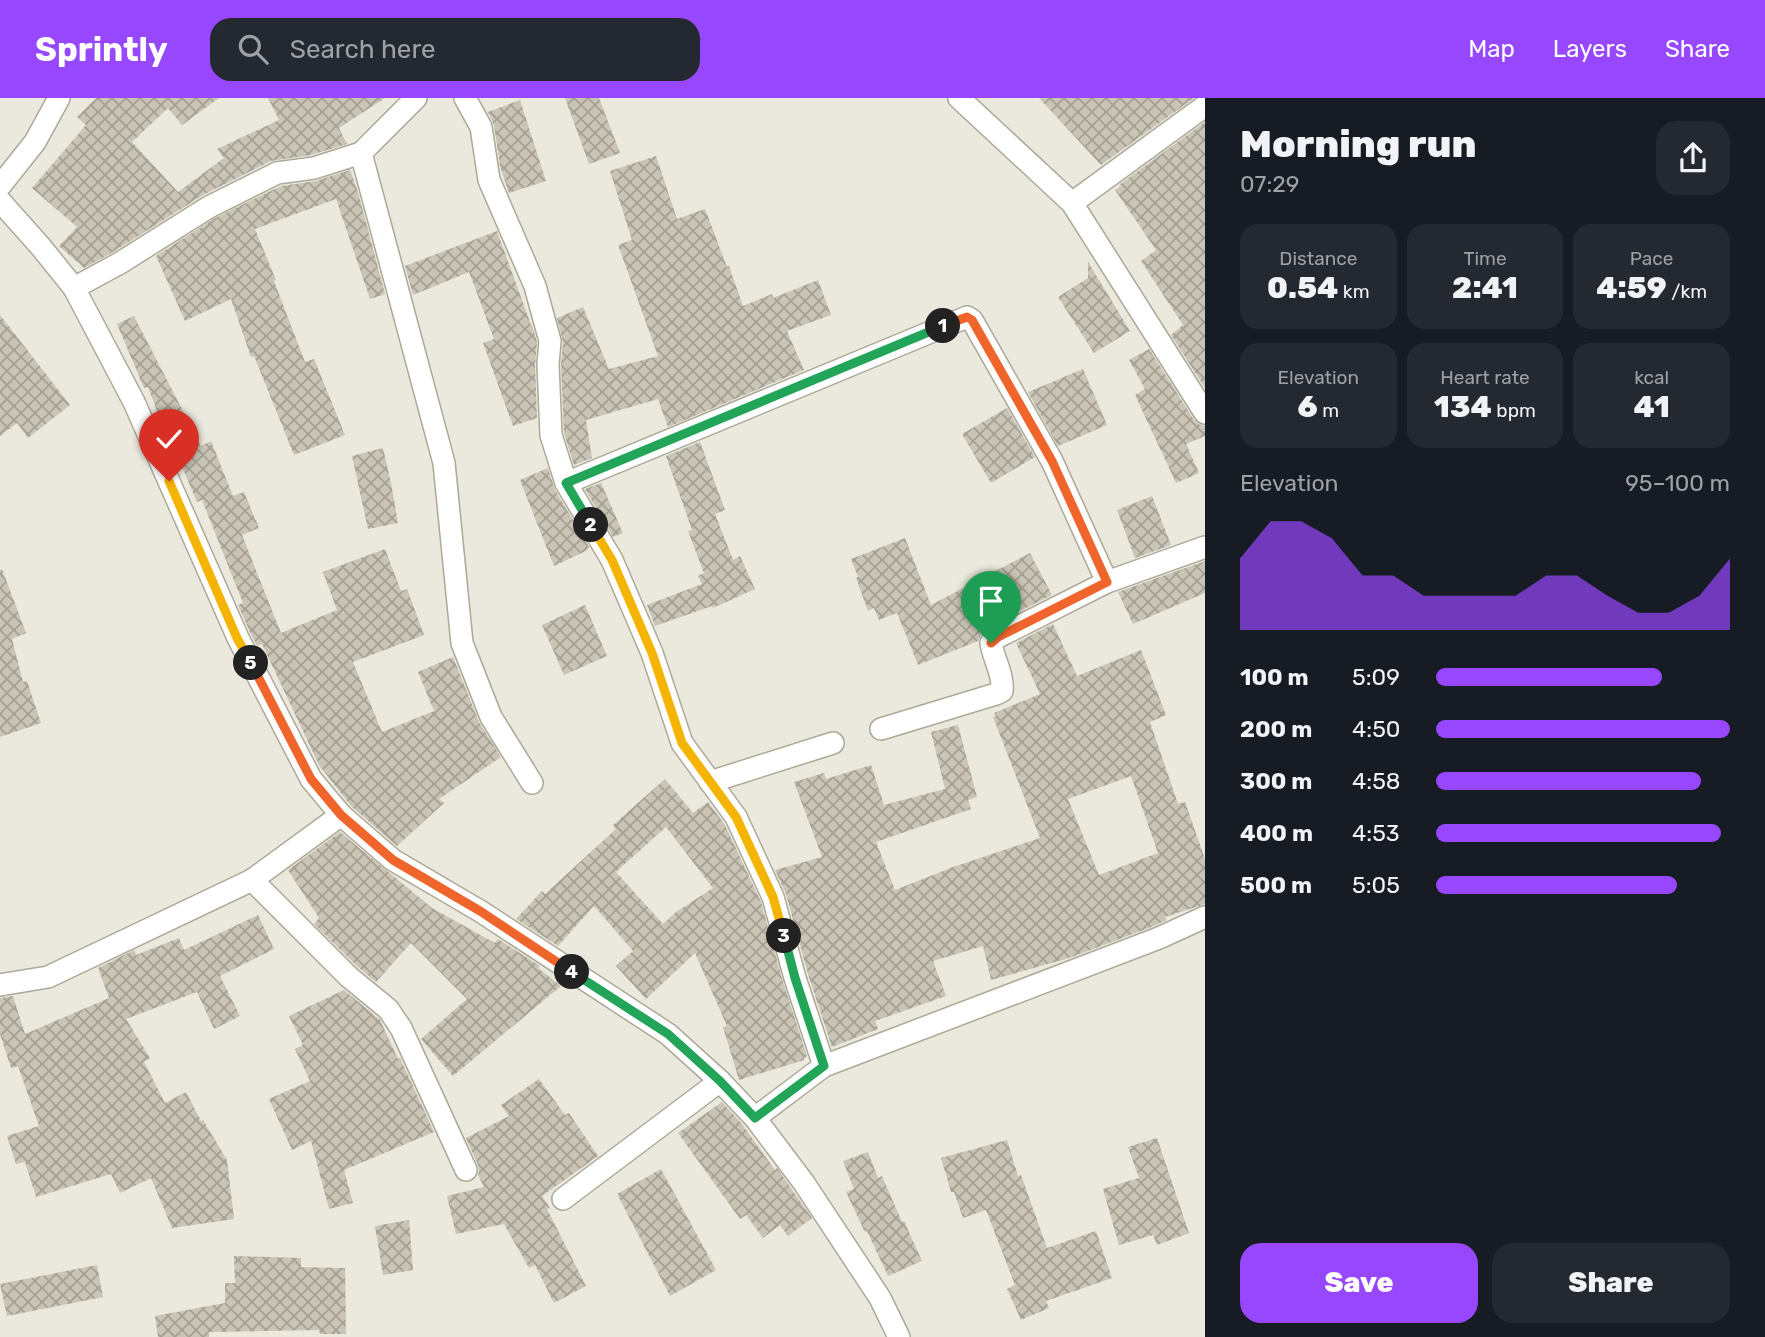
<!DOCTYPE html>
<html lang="en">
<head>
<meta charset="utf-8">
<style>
	:root { --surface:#171b24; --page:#242831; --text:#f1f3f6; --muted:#9ea1a6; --accent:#9748ff }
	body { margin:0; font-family:Rubik,sans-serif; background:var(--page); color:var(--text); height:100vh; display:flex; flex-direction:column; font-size:26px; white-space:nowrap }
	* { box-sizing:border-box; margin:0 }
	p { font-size:23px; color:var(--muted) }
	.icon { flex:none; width:38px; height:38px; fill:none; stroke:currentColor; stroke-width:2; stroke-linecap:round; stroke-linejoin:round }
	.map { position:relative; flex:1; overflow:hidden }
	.sheet { display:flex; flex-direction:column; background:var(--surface); width:560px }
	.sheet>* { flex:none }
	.pin { position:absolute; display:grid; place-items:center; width:60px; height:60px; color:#fff; margin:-72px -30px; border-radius:50% 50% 50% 0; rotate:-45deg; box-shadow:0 0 7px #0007 }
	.pin .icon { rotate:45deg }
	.km { position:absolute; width:35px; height:35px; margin:-18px; border-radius:50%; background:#222; color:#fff; font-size:19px; line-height:35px; text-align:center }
	.round { display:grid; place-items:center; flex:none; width:74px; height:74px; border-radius:21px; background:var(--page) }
	.head { display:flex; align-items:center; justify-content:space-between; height:119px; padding:0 35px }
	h1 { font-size:38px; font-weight:800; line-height:52px }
	.figures { display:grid; grid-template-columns:repeat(3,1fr); gap:10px; height:119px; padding:7px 35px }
	.figures div { display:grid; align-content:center; border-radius:18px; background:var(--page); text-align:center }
	.figures b { font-size:30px; font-weight:800 }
	.figures small { font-size:19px; font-weight:400 }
	.figures p { font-size:19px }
	.chart { height:196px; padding:14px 35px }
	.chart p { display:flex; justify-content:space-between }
	.chart svg { width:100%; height:126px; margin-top:7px; fill:var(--accent); opacity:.7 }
	.button { display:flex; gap:14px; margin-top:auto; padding:14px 35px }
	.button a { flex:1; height:80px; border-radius:21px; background:var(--accent); color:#fff; font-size:28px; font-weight:800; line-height:80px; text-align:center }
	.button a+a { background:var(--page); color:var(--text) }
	ul { padding:0 35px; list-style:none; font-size:23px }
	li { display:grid; grid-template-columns:112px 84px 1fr; align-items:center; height:52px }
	li i { height:18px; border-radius:9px; background:var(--accent) }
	header { display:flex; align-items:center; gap:42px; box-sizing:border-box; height:98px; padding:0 35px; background:var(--accent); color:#fff }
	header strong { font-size:33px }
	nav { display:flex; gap:38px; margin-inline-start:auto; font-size:24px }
	.search { width:490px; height:63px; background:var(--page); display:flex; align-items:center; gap:18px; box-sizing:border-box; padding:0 24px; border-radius:21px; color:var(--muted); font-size:26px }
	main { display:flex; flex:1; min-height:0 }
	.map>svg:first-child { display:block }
</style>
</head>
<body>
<header>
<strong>Sprintly</strong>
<div class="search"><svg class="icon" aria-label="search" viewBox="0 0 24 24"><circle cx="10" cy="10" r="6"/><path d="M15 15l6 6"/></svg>Search here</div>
<nav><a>Map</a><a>Layers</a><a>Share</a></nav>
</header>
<main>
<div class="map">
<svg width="1205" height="1239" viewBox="0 0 1205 1239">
	<defs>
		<pattern id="building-cross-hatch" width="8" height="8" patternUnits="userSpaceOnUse" patternTransform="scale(1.75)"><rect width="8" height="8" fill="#c9c4b6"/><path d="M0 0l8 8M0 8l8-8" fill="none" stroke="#a4a093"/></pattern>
	</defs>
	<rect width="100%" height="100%" fill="#ebe8dd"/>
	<g fill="url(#building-cross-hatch)" fill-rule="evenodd">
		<path d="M96,0H219L182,27L168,10L132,44L178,94L224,60L217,51L279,22L268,0H385L339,30L347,46L311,57L271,63L203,97L113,154L84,170L59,148L77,129L32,90L86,27L77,19Z"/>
		<path d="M565,0H599L620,55L589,66Z"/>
		<path d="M1039,0H1194L1101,67Z"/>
		<path d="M520,2L546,83L509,95L500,68L494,27L488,14Z"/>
		<path d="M1205,24V290L1171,237L1183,227L1141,163L1156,152L1115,92L1121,88L1119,87Z"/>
		<path d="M656,58L677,121L705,111L727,169L729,168L743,208L772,196L773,200L818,182L831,217L787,233L804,272L668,329L658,301L586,322L592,360L574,367L564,335L561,266L563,244L557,220L583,209L609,271L658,258L618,147L632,142L610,73Z"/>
		<path d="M350,72L358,94L385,196L370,201L336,101L255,131L276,182L274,183L305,264L314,261L345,337L294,357L254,258L251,259L231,201L185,223L156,158L215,120L281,88L316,83Z"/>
		<path d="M497,133L531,227H532L537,244L535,267L537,320L513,328L483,245L494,241L469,174L413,197L405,168Z"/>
		<path d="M1088,164L1130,233L1094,255L1058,199L1088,180Z"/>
		<path d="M0,217L70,307L28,340L17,325L0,338Z"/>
		<path d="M134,218L201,348L211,343L233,398L244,394L259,430L242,437L281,535L337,512L323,474L385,451L401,493L407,491L424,537L353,564L382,634L434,613L418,574L453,559L479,624L501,659L439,701L444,705L397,748L351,708L319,667L262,546L257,548L250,534L238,507L243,505L202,402L197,404L169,338L167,339L148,289L144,290L117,226Z"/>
		<path d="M1149,251L1194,322L1198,326L1205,328V338L1186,346L1199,375L1176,385L1135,297L1145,291L1129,262Z"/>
		<path d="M1083,271L1107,327L1058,348L1028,294Z"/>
		<path d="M1007,310L1035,359L991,385L962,336Z"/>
		<path d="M700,344L725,412L715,416L733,462L740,458L755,491L713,510L712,508L655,528L647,507L702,486L698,478L704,475L688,433L692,432L666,358Z"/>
		<path d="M383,350L391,385L398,425L368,431L352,358Z"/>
		<path d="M548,370L555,392L589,449L587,451L588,452L554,468L520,382Z"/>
		<path d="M601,385L623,435L613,439L585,391Z"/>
		<path d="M1152,398L1171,447L1135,460L1117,412Z"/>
		<path d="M905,440L931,507L1030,455L1052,497L992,527L982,535L978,543L918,567L897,515L879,522L874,510L868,513L856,480L858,479L851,461Z"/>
		<path d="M1205,463V495L1133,526L1118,494Z"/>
		<path d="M2,471L26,535L12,541L23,584L27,583L41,625L0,639V472Z"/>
		<path d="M585,507L607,558L564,577L542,527Z"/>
		<path d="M1053,526L1077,578L1141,552L1166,617L1150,624L1178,706L1185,704L1205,761V806L1165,819L1166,822L1154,828L1069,860L991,882L983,848L933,863L946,898L875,923L878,931L832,949L808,876L786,796L775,772L822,759L794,684L824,675L826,681L871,667L884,707L945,691L931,634L958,627L977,699L968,702L971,711L876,744L895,792L953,769L1040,740L993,619L996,618L994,615L1040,596L1016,545ZM1131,678L1158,755L1099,777L1068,701Z"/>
		<path d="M665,681L693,715L708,704L725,727L761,804L783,884L807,958L804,960V962L739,982L723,929L727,928L695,855L646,901L616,868L633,853L594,808L558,848L516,821L542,793L545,796L616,731L613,727ZM666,729L713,790L676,814L663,826L616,774Z"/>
		<path d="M340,734L432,810L495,845L498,841L540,868L538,870L561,888L453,978L421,941L467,901L411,845L376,884L358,869L314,826L319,820L288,772Z"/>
		<path d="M258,817L274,851L220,878L240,918L214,931L197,894L126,921L150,960L144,964L165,1005L186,994L201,1023L203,1022L227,1062L234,1121L172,1130L151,1080L120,1095L111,1076L36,1099L25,1064L16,1066L7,1038L39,1028L18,968L11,970L0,936V900L13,898L25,936L109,900L98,870L134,852L136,857L179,840L184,852Z"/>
		<path d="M344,892L380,922L398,961L400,960L434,1034L344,1072L353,1105L329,1111L311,1043L292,1052L269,1001L310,983L295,951L303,947L289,918Z"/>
		<path d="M539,981L565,1017L569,1015L598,1058L542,1098L550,1110L547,1111L586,1188L554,1205L535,1167L529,1170L504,1126L456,1136L447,1098L484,1089L478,1077L479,1073L478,1067L466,1040L509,1018L501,1007Z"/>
		<path d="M722,1004L742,1026L775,1072L777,1070L793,1093L812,1120L788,1138L780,1127L763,1140L746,1117L740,1121L678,1035Z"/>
		<path d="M1157,1040L1189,1135L1157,1147L1153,1137L1119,1147L1103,1091L1139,1080L1128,1049Z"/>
		<path d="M1007,1042L1018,1078L1021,1077L1047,1150L1096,1133L1112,1180L1046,1203L1049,1210L1021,1222L1007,1191L1015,1187L986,1112L963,1120L954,1094H951L941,1060Z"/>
		<path d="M868,1054L878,1080L882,1078L902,1124L904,1123L922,1163L888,1178L867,1133L865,1134L846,1094L854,1091L843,1063Z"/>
		<path d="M661,1071L716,1172L670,1198L617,1096Z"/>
		<path d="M409,1122L413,1172L383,1177L375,1128Z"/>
		<path d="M234,1158L301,1160V1169L345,1170L346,1236H320L319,1232L209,1234V1239H158L155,1218L225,1205V1185H235Z"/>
		<path d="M97,1167L103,1199L7,1218L0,1186Z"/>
	</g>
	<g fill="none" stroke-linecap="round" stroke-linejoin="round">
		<defs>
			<g id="minor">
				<path d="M465,0L481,29L489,82L535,188L550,243L548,266L551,337L566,385L612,462L652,555L682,645L736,719L773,799L795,880L824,968"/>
				<path d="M959,0L1072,105L1205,315"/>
				<path d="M361,55L444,365L462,545L491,619L532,685"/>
				<path d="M0,88L35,44L59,0"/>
				<path d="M0,103L41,149L74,190L134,304L238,540L311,681L341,717L393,762L480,813L668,936L720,983L755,1020L804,1085L880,1200L899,1239"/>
				<path d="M1072,105L1205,8"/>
				<path d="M74,190L120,165L209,109L277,75L314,70L361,55L416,0"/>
				<path d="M566,385L967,219L972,222L1052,363L1107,484"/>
				<path d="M881,631L996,596L1002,593C1004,577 993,560 991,545L998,539L1107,484L1205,449"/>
				<path d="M710,684L833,645"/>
				<path d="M252,782L349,879L388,911L401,930L466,1072"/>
				<path d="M0,887L48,879L252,782L341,717"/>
				<path d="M755,1020L824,968L1159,840L1205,819"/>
				<path d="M563,1101L720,983"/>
			</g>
		</defs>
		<use href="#minor" stroke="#aca998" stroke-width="24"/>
		<use href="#minor" stroke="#fff" stroke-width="21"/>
	</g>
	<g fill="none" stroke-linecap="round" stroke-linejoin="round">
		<defs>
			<path id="split-1" d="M943,228L967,219L972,222L1052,363L1107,484L998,539L991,545"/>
			<path id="split-2" d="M591,427L566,385L943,228"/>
			<path id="split-3" d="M591,427L612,462L652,555L682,645L736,719L773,799L784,838"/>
			<path id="split-4" d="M572,874L668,936L720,983L755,1020L824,968L795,880L784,838"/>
			<path id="split-5" d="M251,565L311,681L341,717L393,762L480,813L572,874"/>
			<path id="split-6" d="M169,383L237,540L251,565"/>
		</defs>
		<use href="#split-1" stroke="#fff" stroke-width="14"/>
		<use href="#split-2" stroke="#fff" stroke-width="14"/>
		<use href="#split-3" stroke="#fff" stroke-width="14"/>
		<use href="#split-4" stroke="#fff" stroke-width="14"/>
		<use href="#split-5" stroke="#fff" stroke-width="14"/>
		<use href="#split-6" stroke="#fff" stroke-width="14"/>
		<use href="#split-1" stroke="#f0652b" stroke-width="9"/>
		<use href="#split-2" stroke="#22a559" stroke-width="9"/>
		<use href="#split-3" stroke="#f5b400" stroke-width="9"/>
		<use href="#split-4" stroke="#22a559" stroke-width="9"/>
		<use href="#split-5" stroke="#f0652b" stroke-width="9"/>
		<use href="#split-6" stroke="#f5b400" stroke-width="9"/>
	</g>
</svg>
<div class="pin" style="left:991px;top:545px;background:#1e9e55"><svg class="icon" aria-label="arrive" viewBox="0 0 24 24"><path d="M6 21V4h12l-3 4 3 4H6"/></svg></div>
<div class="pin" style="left:169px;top:383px;background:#d93025"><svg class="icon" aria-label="check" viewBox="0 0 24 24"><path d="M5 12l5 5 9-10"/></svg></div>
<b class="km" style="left:943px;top:228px">1</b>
<b class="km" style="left:591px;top:427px">2</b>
<b class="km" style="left:784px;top:838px">3</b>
<b class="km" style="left:572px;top:874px">4</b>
<b class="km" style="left:251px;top:565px">5</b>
</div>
<section class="sheet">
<div class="head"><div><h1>Morning run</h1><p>07:29</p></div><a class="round"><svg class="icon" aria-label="share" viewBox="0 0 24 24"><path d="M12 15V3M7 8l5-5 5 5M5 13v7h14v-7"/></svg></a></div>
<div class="figures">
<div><p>Distance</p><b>0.54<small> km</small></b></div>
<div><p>Time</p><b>2:41</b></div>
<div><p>Pace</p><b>4:59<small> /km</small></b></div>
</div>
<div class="figures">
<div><p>Elevation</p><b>6<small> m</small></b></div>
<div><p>Heart rate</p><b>134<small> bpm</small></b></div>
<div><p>kcal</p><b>41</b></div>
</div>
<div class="chart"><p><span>Elevation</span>95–100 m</p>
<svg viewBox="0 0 160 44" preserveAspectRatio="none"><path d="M0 44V19L10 6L20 6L30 12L40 25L50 25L60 32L70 32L80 32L90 32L100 25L110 25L120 32L130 38L140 38L150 32L160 19V44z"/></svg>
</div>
<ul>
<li><b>100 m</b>5:09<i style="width:77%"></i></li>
<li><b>200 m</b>4:50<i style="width:100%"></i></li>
<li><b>300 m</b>4:58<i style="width:90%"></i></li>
<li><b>400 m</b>4:53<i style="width:97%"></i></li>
<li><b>500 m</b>5:05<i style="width:82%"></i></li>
</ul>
<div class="button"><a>Save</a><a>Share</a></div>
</section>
</main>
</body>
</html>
